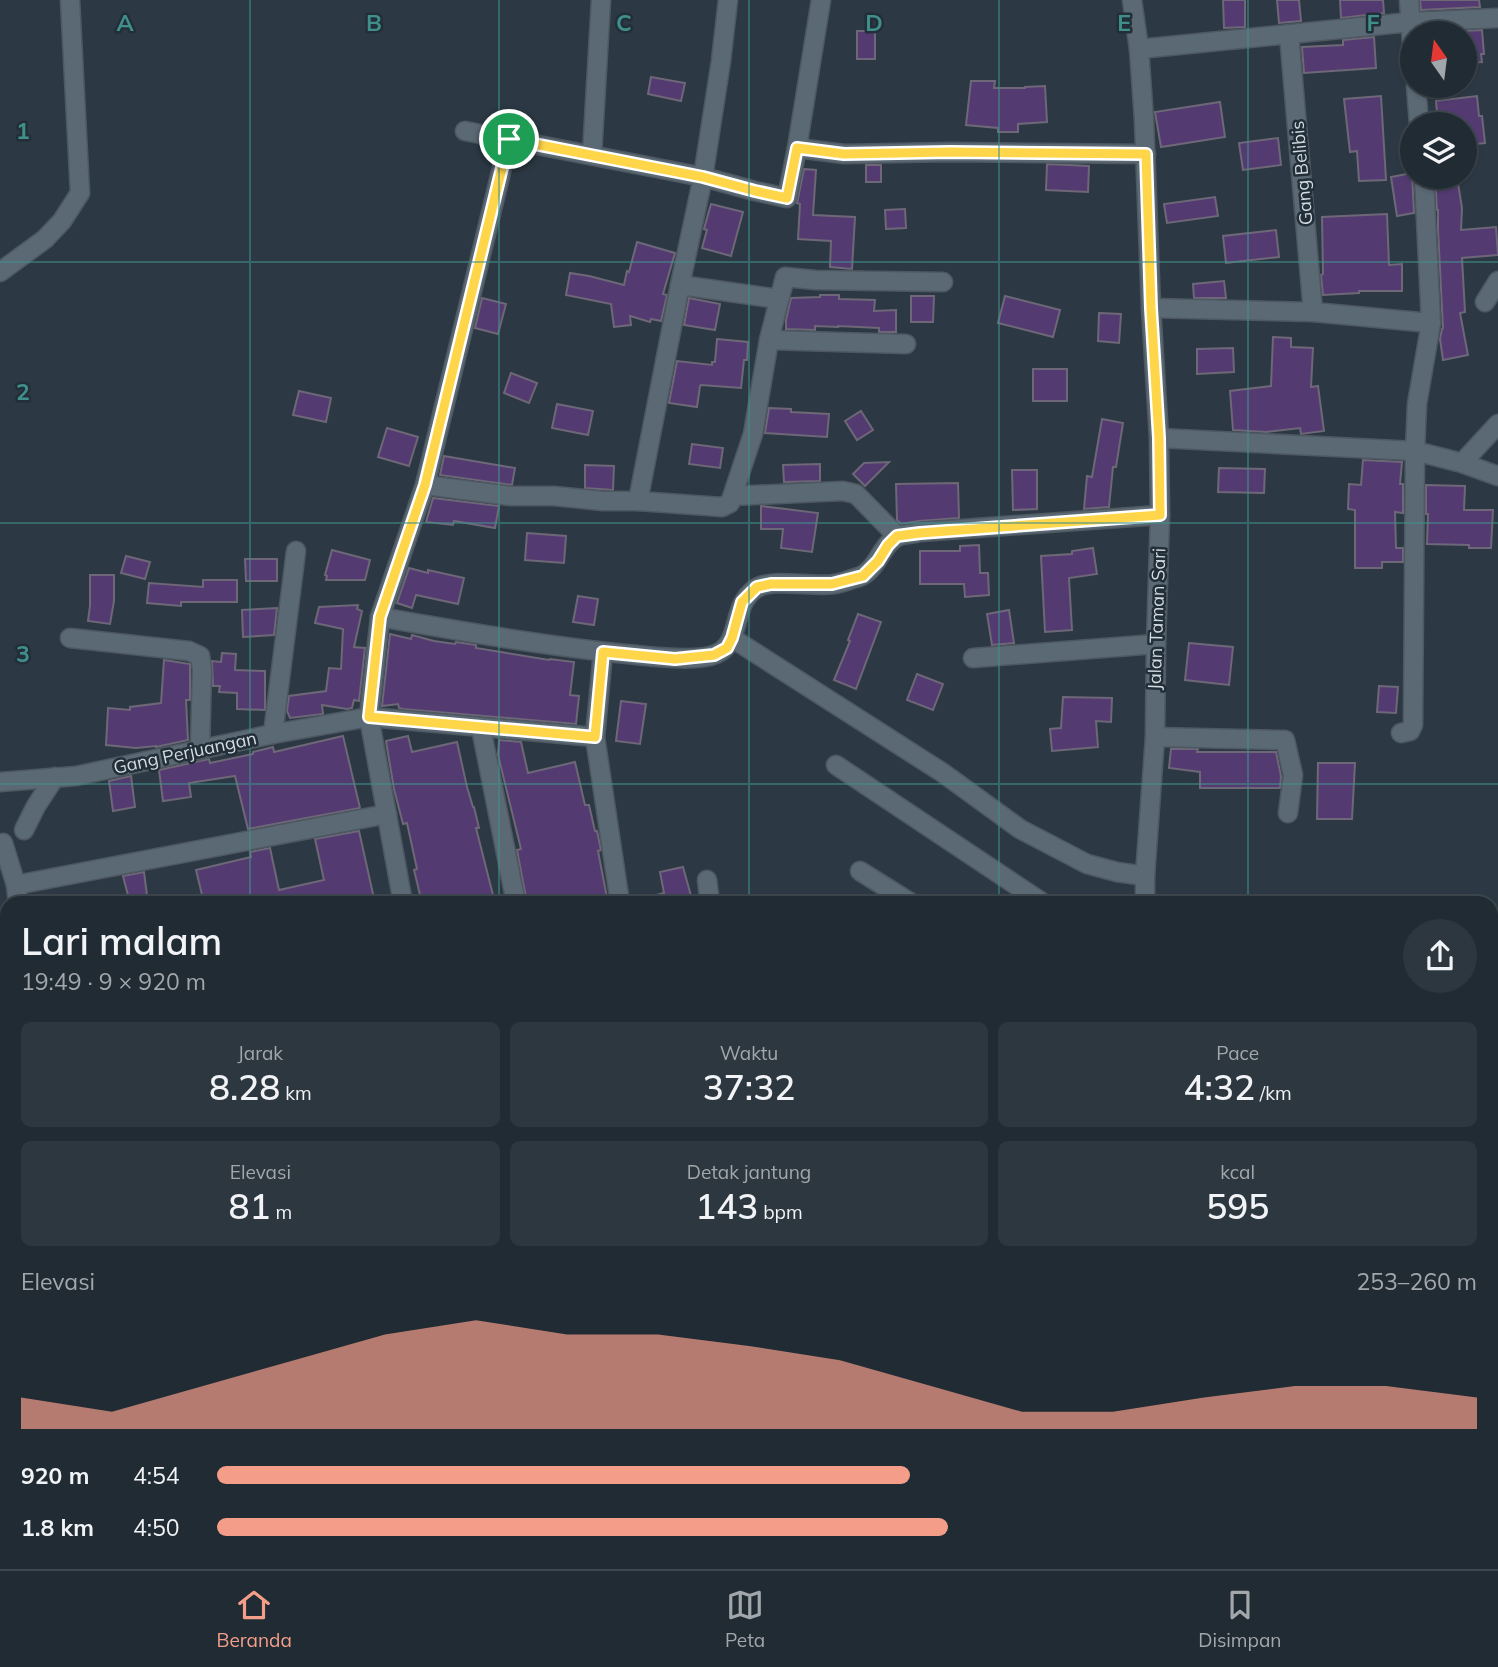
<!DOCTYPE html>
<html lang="id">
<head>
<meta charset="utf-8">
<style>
	:root { --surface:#212b33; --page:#2d373f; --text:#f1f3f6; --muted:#a2a7ac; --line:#3e474e; --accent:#f49e8a }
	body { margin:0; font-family:Mulish,sans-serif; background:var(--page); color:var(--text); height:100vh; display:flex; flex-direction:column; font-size:26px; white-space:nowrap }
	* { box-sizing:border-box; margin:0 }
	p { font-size:23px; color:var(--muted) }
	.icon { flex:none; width:38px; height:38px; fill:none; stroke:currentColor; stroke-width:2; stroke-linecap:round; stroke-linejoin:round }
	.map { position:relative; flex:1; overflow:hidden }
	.sheet { position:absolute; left:0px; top:896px; width:1498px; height:674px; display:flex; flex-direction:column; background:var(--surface); border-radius:21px 21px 0 0; box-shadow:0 2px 5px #0004,0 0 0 2px var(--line) }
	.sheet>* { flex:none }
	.needle { width:46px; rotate:346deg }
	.buttons { position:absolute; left:1400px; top:21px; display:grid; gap:14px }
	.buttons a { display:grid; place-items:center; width:77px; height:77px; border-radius:50%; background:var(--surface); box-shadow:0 2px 5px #0004,0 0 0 2px var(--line); font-size:35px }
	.pin { position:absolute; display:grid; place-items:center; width:60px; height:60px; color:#fff; margin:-30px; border:4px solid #fff; border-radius:50%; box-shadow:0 2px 7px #0007 }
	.round { display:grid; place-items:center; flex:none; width:74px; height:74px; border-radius:37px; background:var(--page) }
	.overview { display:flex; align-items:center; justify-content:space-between; height:119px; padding:0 21px }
	h1 { font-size:38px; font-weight:600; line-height:52px }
	.stats { display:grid; grid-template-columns:repeat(3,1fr); gap:10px; height:119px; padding:7px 21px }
	.stats div { display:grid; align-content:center; border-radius:10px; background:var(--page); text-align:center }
	.stats b { font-size:35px; font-weight:600 }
	.stats small { font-size:19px; font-weight:400 }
	.stats p { font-size:19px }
	.chart { height:196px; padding:14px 21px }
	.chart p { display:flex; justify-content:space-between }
	.chart svg { width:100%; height:126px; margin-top:7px; fill:var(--accent); opacity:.7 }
	ul { padding:0 21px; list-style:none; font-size:23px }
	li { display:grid; grid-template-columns:112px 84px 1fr; align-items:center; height:52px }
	li i { height:18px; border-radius:9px; background:var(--accent) }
	.tab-bar { display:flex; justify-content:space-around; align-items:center; height:98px; border-top:2px solid var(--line); background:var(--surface); font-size:19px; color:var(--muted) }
	.tab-bar a { display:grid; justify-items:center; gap:4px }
	.tab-bar .selected { color:var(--accent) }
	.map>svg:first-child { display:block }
</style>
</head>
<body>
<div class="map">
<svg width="1498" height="1569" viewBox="0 0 1498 1569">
	<rect width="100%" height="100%" fill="#2c3944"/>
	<g fill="#533b71" stroke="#6d6777" stroke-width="2">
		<path d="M1223,0H1245V27L1224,28Z"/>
		<path d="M1277,0H1299L1301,21L1279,23Z"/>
		<path d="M1340,0H1383L1384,13L1341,18Z"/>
		<path d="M1420,0H1479L1480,7L1421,10Z"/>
		<path d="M1482,30L1484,54H1481L1482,62L1465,63V33H1423Z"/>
		<rect x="857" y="31" width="18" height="28"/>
		<path d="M1374,37L1376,68L1304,73L1302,47L1343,45V40Z"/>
		<path d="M651,77L685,83L681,101L648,94Z"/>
		<path d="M971,81H995L994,88H1025V87L1045,86L1047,122L1018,124V132H998V128L966,125Z"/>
		<path d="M1381,96L1386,180L1359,181L1357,151L1350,152L1344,99Z"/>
		<path d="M1477,96L1479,116H1482L1485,143L1465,145V124H1438L1436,101Z"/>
		<path d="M1220,102L1225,137L1161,147L1155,112Z"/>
		<path d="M1278,138L1281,165L1243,170L1239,143Z"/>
		<path d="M1047,164L1089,166L1088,192L1046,190Z"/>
		<rect x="866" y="165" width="15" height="17"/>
		<path d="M804,169L816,170L813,215L855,217L852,269L830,267L831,241L798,239L800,204L797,203Z"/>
		<path d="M1412,173L1414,213L1397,216L1391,177Z"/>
		<path d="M1435,177H1457L1462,208L1461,230L1496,227L1498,255L1462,258L1465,312L1460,313L1468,355L1443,360L1440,339L1442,329L1443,328L1438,229V210H1437Z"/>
		<path d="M1215,197L1218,216L1167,223L1164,204Z"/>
		<path d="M711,204L743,212L731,256L702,248L707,230L704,229Z"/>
		<path d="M905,209L906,228L886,229L885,210Z"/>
		<path d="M1387,214L1389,265L1402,264V291H1359V293L1323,295L1321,275L1323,274L1322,217Z"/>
		<path d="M1276,230L1279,257L1226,263L1223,236Z"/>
		<path d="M637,242L675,253L663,294L667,295L661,321L651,319L650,322L630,316L631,325L614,327L611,304L566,295L570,273L589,276L624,285L627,271L629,272Z"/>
		<path d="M1224,281L1226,298H1194L1193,284Z"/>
		<path d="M820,295H839V299L875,300L874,311L896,310V332H879V328L838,326V327L815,326V330L786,329V320L791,298L820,297Z"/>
		<path d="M911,296H934L933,322H911Z"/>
		<path d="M1005,296L1060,310L1053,337L998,323Z"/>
		<path d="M482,298L506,304L498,334L475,328Z"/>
		<path d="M689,298L720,304L715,330L684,325Z"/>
		<path d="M1099,313L1121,314L1119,343L1098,341Z"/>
		<path d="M1273,337L1291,338V347L1313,348L1311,387L1318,386L1324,431L1301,434L1300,428L1266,432L1233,430L1230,391L1271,386Z"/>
		<path d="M717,339L748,342L747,360H744L741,388L701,385L700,386L697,407L669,403L677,361L712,365V362H715Z"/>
		<path d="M1233,348L1234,372L1197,374V349Z"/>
		<rect x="1033" y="369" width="34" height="32"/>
		<path d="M511,373L537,383L529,403L504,393Z"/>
		<path d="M299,391L331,398L326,422L293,415Z"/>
		<path d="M557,404L593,411L588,435L552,428Z"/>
		<path d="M769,408L791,409V412L829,414L827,437L765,433Z"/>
		<path d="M861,411L873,430L857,440L845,421Z"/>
		<path d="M1102,419L1123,423L1116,467H1113L1109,507L1084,509L1087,476L1092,477Z"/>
		<path d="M387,428L418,437L409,466L378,457Z"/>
		<path d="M692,444L723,448L720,468L689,464Z"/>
		<path d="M444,456L515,468L512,485L440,475Z"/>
		<path d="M1363,460L1402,462L1400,484H1403V513L1395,512L1396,548H1403V562H1382V568H1355V510L1348,509L1349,484L1361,485Z"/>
		<path d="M889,462L865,486L853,474L864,463Z"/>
		<path d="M820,464V481L784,482L783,465Z"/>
		<path d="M585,465L614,466L613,490L585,488Z"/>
		<path d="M1219,468L1265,469L1264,493L1218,492Z"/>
		<path d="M1012,470H1037V509L1013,510Z"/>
		<path d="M958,483L959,518L919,521L901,524L897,520L896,484Z"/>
		<path d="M1426,485L1465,486L1464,510H1493L1491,548H1469V545L1427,544L1428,514H1426Z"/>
		<path d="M433,498L499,506L495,528L454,521L453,525L426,522Z"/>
		<path d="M761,506L818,513L812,552L781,548L783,529H761Z"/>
		<path d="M527,533L566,536L564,563L525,560Z"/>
		<path d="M979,545L980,573H988L989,595L965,597L964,584H920V551H960V546Z"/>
		<path d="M1093,548L1097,574L1069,578L1072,630L1045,632L1041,556L1072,554V551Z"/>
		<path d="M332,550L370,560L365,580H326L327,576L325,575Z"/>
		<path d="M126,556L150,562L145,579L121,573Z"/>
		<path d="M245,559H277V581H246Z"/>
		<path d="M409,568L428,573V570L464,578L458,604L416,595L412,608L397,603Z"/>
		<path d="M90,575H114V601L110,624L88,621L90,606Z"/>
		<path d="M203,580H237V602H181V606L147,603L149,583L203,587Z"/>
		<path d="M578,596L598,599L594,625L573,622Z"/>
		<path d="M358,605L357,609L362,611L354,647L365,648L359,701L354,700L352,708L347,709L322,705L323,714L290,718L287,711L289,696L326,691L329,668L341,669L343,629L315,623L319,607Z"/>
		<path d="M277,608L274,635L243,637L242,610Z"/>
		<path d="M1009,610L1014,643L992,645L987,614Z"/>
		<path d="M858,614L881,622L856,689L834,680L850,641L848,640Z"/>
		<path d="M390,634L411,639L412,635L434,641L455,644L456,642L476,645V648L549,660L550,659L574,662L570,695L579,696L576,724L403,709L399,708L398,704L382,706Z"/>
		<path d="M1189,643L1233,647L1229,685L1185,680Z"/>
		<path d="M222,653L236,654L235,670L265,671V710L237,709V693L219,692L220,686H213L212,661L221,662Z"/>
		<path d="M164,660L190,664V700H186L188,740L156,747V746L136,748L106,745L108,708L130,710V707L161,703Z"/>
		<path d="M917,674L943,684L933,710L907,700Z"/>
		<path d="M1379,686L1398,687L1396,713L1377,712Z"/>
		<path d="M1063,697L1112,698L1111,722L1096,721L1098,747L1052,751L1050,729L1061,728Z"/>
		<path d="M621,701L646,704L640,744L616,741Z"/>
		<path d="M343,736L360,808L248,829L235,776L189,783L191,797L163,801L159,770L209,759L210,763L253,754V752L273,747L274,752Z"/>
		<path d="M408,736L412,752L457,742L467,787L473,807H474L479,828H476L495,903H422L414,870L417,869L407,823L403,824L394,789L386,741Z"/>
		<path d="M499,740L521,742L528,773L575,762L585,805H589L595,831H597L601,850L598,851L608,903H527L517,850L521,849L498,755Z"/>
		<path d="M1171,749H1198L1197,752H1276L1281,776L1280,788H1200V772L1169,768Z"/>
		<path d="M1318,763H1355L1352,819H1317Z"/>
		<path d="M131,776L135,807L113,811L109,781Z"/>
		<path d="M359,831L375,903H204L196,870L251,857L250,852L270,848L279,890L324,880L315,839Z"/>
		<path d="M683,867L693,903H650L649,897L664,893L660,872Z"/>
		<path d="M144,872L148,903H130L123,876Z"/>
	</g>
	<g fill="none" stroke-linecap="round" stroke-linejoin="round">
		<defs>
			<g id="minor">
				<path d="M728,0L721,61L703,177L755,191L787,198L797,148L844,154L950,152L1146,154"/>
				<path d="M1132,0L1139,49L1144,120L1151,308L1159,438L1160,515L1156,644L1155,737L1145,876V903"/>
				<path d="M1409,0L1412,43"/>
				<path d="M1289,34L1313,312"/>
				<path d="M1139,49L1411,22L1498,18"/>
				<path d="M1416,86L1419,124"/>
				<path d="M465,131L703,177L680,285L638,501"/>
				<path d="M797,148L821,0"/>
				<path d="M592,155L601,0"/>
				<path d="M0,272L45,239L62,221L80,193L70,0"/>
				<path d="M680,285L779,299"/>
				<path d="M1485,302L1498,281"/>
				<path d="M1151,308L1313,312L1431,323"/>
				<path d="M769,340L906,344"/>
				<path d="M1159,438L1415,451L1462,463L1498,476"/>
				<path d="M1462,463L1498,424"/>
				<path d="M425,485L511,496H554L603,501H638L722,507L730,503L753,434L769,340L785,277L815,280L943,282"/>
				<path d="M733,496L843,491L856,494L897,536"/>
				<path d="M380,617C466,632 551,647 637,655C657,657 698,662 716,654C743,642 730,607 755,589C771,577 813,588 834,584C842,583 851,579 859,577C878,570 881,543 899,536C905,534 913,534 920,532L1160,515"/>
				<path d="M70,638L189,651L200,656L202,669L200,750"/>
				<path d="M732,638L943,773L1020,829L1087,864L1117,872L1145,876"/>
				<path d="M603,652L595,737L620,903"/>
				<path d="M973,658L1156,644"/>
				<path d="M481,728L516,903"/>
				<path d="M1401,733L1410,731L1413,725L1415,451L1417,404L1431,323L1424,177"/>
				<path d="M273,734L296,551"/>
				<path d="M1155,737L1285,740L1293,775L1288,813"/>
				<path d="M836,765L1043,903"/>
				<path d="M0,782L76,776L273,734L369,717L595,737"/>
				<path d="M24,830L36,806L55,777"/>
				<path d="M3,843L16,885L18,903"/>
				<path d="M860,871L911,903"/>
				<path d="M707,880L710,903"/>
				<path d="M16,885L387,814"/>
				<path d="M403,903L369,717L380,617L425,485L509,139"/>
				<path d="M1491,1031L1498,1039"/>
				<path d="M0,1187L7,1186"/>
				<path d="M0,1284L7,1283"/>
				<path d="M1491,1354L1498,1350"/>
				<path d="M0,1389L7,1387"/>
				<path d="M1491,1460L1498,1455"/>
				<path d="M0,1495L7,1494"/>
				<path d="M1491,1545L1498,1554"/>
				<path d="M547,1563L549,1569"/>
				<path d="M1226,1563L1227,1569"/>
				<path d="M1396,1563L1399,1569"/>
				<path d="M1347,1569L1356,1563"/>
			</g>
		</defs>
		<use href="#minor" stroke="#4d5861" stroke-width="21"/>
		<use href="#minor" stroke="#5b6975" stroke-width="18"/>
	</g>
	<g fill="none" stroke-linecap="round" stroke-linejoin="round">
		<defs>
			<path id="route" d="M509,139L703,177L755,191L787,198L797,148L844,154L950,152L1146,154L1151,308L1159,438L1160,515L920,533L897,536L888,545L878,561L863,576L832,584H771L757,587L742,602L732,638L727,648L714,655L675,659L603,652L595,737L369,717L380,617L425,485Z"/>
		</defs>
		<use href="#route" stroke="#fff" stroke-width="14"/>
		<use href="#route" stroke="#ffd54a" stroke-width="9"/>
	</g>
	<path fill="none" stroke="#408f8b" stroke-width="2" stroke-opacity="0.55" d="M250,0V903M499,0V903M749,0V903M999,0V903M1248,0V903M0,262H1498M0,523H1498M0,784H1498M0,1046H7M1491,1046H1498M0,1308H7M1491,1308H1498M250,1563V1569M499,1563V1569M749,1563V1569M999,1563V1569M1248,1563V1569"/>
	<g text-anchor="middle" stroke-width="5" stroke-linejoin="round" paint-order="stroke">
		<g font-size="18" fill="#d3dbe1" stroke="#222f39">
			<text transform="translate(1302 173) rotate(-95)" y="6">Gang Belibis</text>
			<text transform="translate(1157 619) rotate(-88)" y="6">Jalan Taman Sari</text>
			<text transform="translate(185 753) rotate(-12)" y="6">Gang Perjuangan</text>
		</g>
	</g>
	<g font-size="23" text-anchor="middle" font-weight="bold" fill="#408f8b" stroke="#222f39" stroke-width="5" stroke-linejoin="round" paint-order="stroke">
		<text x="125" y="31">A</text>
		<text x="374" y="31">B</text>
		<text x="624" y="31">C</text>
		<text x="874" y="31">D</text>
		<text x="1124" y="31">E</text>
		<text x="1373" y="31">F</text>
		<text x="23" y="139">1</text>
		<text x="23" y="400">2</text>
		<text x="23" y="662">3</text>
	</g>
</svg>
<div class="buttons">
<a><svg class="needle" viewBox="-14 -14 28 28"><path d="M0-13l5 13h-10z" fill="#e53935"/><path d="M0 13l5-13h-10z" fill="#a2a7ac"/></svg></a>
<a><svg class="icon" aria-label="layers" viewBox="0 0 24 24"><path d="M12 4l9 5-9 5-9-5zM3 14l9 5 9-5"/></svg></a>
</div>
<div class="pin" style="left:509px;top:139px;background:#1e9e55"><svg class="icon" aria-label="arrive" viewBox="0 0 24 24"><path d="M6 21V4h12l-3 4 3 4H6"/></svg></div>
<section class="sheet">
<div class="overview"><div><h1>Lari malam</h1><p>19:49 · 9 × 920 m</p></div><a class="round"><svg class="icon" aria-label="share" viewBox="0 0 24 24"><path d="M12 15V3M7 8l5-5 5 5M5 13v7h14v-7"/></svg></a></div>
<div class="stats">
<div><p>Jarak</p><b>8.28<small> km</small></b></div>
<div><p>Waktu</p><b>37:32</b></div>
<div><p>Pace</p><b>4:32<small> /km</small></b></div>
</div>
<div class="stats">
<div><p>Elevasi</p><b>81<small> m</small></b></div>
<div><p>Detak jantung</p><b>143<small> bpm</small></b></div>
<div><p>kcal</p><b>595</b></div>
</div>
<div class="chart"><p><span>Elevasi</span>253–260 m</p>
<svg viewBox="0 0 160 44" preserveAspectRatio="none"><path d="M0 44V33L10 38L20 29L30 20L40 11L50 6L60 11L70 11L80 15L90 20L100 29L110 38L120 38L130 33L140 29L150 29L160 33V44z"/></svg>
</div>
<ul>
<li><b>920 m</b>4:54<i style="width:55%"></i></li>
<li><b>1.8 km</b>4:50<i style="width:58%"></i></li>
</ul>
</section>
</div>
<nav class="tab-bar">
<a class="selected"><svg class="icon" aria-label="home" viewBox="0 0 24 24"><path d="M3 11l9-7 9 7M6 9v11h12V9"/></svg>Beranda</a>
<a><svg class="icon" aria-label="map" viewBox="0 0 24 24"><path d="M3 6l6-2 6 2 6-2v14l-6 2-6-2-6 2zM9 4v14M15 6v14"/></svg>Peta</a>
<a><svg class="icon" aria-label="saved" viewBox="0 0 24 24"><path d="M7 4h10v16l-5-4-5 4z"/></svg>Disimpan</a>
</nav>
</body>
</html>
